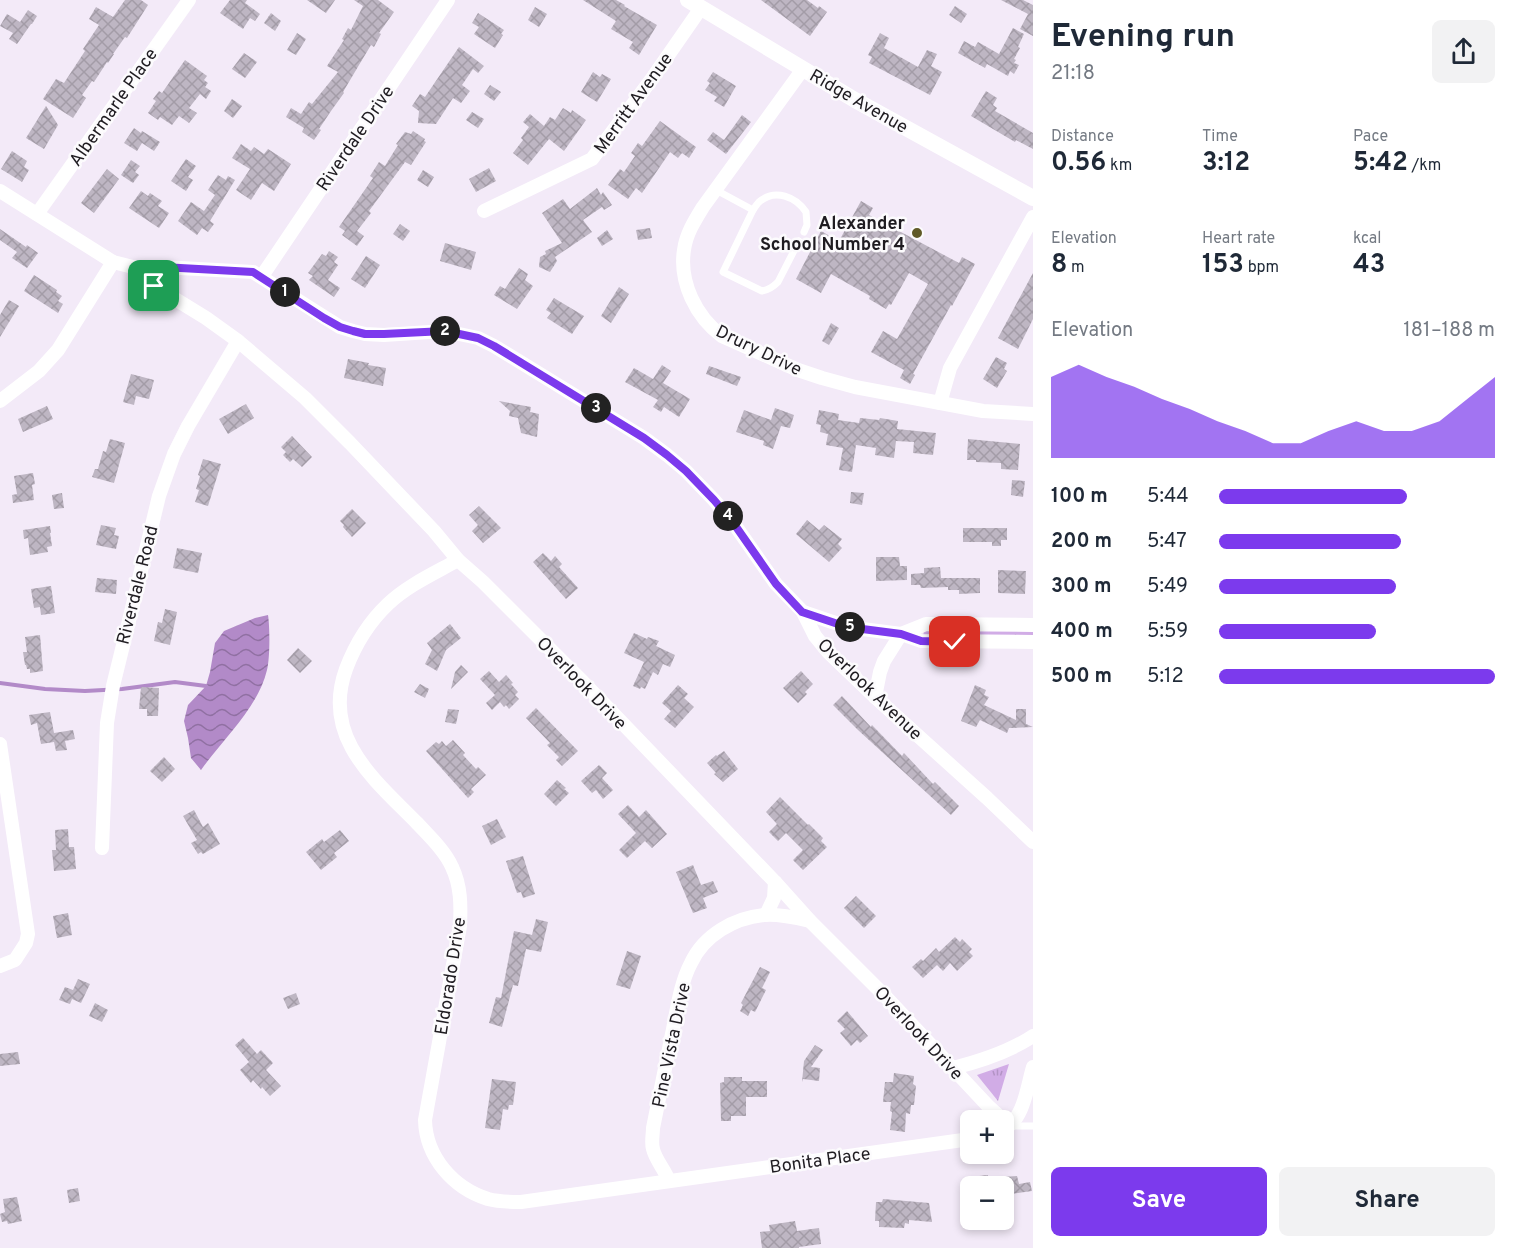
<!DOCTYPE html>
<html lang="en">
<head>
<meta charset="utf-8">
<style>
	:root { --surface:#fff; --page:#f2f2f3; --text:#1f2937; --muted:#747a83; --accent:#7c3aed }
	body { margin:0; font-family:Overpass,sans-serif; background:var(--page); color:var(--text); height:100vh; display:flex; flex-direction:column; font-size:22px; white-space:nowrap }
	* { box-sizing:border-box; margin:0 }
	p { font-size:20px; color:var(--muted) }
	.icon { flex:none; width:33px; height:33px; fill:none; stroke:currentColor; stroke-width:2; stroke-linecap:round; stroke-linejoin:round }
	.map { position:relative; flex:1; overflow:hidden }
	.panel { display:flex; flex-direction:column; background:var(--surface); width:480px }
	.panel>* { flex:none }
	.controls { position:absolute; left:960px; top:1110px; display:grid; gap:12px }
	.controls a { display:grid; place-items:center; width:54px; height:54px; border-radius:9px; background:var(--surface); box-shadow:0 3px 9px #0003; font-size:30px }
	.pin { position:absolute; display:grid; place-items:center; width:51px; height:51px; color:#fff; margin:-26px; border-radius:12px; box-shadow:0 3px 9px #0006 }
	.km { position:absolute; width:30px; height:30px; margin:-15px; border-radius:50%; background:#222; color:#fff; font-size:16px; line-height:30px; text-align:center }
	.round { display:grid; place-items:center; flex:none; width:63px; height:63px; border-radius:9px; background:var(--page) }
	.summary { display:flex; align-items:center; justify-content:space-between; height:102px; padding:0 18px }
	h1 { font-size:33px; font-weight:700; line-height:45px }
	.stats { display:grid; grid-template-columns:repeat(3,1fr); gap:9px; height:102px; padding:6px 18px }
	.stats div { display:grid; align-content:center }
	.stats b { font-size:26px; font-weight:700 }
	.stats small { font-size:16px; font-weight:400 }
	.stats p { font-size:16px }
	.chart { height:168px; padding:12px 18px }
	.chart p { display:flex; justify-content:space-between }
	.chart svg { width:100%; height:108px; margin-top:6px; fill:var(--accent); opacity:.7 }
	.primary-button { display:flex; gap:12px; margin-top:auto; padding:12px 18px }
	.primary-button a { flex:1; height:69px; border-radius:9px; background:var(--accent); color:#fff; font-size:24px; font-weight:700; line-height:69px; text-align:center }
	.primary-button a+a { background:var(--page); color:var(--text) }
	ul { padding:0 18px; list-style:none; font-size:20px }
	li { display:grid; grid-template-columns:96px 72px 1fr; align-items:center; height:45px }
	li i { height:15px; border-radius:8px; background:var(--accent) }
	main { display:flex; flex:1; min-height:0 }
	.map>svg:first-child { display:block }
</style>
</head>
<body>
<main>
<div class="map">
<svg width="1033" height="1248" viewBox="0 0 1033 1248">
	<defs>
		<pattern id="park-tufts" width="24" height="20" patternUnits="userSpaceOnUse" patternTransform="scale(1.5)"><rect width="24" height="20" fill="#d1ace6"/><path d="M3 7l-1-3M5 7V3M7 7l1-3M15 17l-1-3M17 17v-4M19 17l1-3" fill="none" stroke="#b393c5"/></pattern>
		<pattern id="water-waves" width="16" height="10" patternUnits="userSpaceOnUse" patternTransform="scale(1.5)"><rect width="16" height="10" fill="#b28ac8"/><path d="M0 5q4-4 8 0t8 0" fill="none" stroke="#9070a2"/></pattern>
		<pattern id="building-cross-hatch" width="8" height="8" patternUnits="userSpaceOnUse" patternTransform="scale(1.5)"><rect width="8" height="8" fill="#beb6c3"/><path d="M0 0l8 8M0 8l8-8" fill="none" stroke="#a39ca7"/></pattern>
	</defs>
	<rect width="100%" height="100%" fill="#f3eaf8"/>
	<g fill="url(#park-tufts)">
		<path d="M924,629L1033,630V639H923Z"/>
		<path d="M1009,1064L998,1101L977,1075Z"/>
	</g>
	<path fill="url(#water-waves)" d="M268,615C270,628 270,658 267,670C258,708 223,739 201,770L191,758L188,738L184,721L188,705L206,686L210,672L215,643L224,631L255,618Z"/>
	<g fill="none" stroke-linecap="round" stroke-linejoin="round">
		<path stroke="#b28ac8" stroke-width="4" d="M0,683L45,689L85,691L122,689L175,682L206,686"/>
	</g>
	<g fill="url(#building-cross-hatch)">
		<path d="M125,0H141L148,5L127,38L125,37L113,54H114L108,63L107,62L94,82L92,81L82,95L86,98L73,118L43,99L56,79L64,83L85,51L83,49L99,25L89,19L96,7L113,17Z"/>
		<path d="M230,0H247L245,3L260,14L255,21L250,18L243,29L220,13Z"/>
		<path d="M307,0H335L326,13Z"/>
		<path d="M354,0H378L394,12L379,33L381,34L374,47L371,45L359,65L343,92L344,93L331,111L319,129L321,130L314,140L302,132L304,128L286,117L291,108L301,114L309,102L312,104L338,72L327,66L344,40L342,39L348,28L351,30L363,6Z"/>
		<path d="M583,0H616L625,5L624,6L657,25L639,55L629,48L633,42L611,29L616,21Z"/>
		<path d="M761,0H807L818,8L819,6L827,12L810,36Z"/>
		<path d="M1001,0H1023L1033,5V36L1020,29L1028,14Z"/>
		<path d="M955,6L967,14L961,23L949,15Z"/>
		<path d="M535,7L547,14L539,27L528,20Z"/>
		<path d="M28,10L37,16L32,24H31L17,44L9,39L13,33L0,26L7,14L20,22Z"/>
		<path d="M271,13L281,21L275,31L264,23Z"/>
		<path d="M478,13L504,30L501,34L503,35L495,48L474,34L479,27L472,23Z"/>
		<path d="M1013,28L1024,34L1018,47L1020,48L1014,59L1016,60L1014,63L1019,65L1014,74L1010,71L1008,76L987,64L985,68L958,53L964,41L975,47L978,42L999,54Z"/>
		<path d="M297,33L306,39L296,55L287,50Z"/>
		<path d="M880,33L889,38L884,48L918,67L927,50L937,54L931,66L942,72L930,95L869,63L872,57L868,55Z"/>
		<path d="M459,47L484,66L478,73L473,69L462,85L470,91L461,103L453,98L436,124L418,123L419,111L412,106L420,94L425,97Z"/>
		<path d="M244,53L257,62L245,78L232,69Z"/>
		<path d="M185,60L207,76L204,80L208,83L205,87L211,91L206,99L200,94L189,108L197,113L189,123L179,116L172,125L160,117L158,120L148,113L156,101L153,99L159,91L162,93Z"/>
		<path d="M593,72L600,77L602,74L611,79L597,102L581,92Z"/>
		<path d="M713,72L736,86L724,107L714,101L717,97L705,90L710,83L707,81Z"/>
		<path d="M490,85L501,92L494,101L484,94Z"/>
		<path d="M986,91L997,98L993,105L997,108L995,111L1033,133V149L1016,140L1015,142L971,116Z"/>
		<path d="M232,99L242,106L233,118L224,111Z"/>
		<path d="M46,106L58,125L44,149L26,138Z"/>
		<path d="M563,108L571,113L572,110L586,120L564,151L549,139L528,165L513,153L523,140L521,138L529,127L523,122L530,114L544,126L550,117L555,120Z"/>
		<path d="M472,112L484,119L478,128L466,120Z"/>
		<path d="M742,115L751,122L726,154L707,140L713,132L724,140Z"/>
		<path d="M660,121L696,147L689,158L682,153L678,158L670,152L642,193L636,188L628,199L608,185L620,169L624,172L635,156L631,153L638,143L642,146Z"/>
		<path d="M134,128L141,133L142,131L160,142L154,151L142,143L137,151L124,143Z"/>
		<path d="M413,131L425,139L424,141L426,142L411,165L405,162L369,211L371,213L357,231L364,236L357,246L342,235L345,231L339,227L373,178L370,176L379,162L385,166L398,145L396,144L405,132L411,134Z"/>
		<path d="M241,144L251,151L254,147L264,154L268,149L291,164L274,191L262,183L251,200L236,190L250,169L232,158Z"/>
		<path d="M12,151L27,161L24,167L29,170L22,182L1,169Z"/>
		<path d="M186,159L196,166L188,177L193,180L186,191L171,181Z"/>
		<path d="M131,160L140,166L135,172L139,175L133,183L121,175Z"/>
		<path d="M489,168L496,181L476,192L469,179Z"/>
		<path d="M107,169L119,179L94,213L81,203Z"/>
		<path d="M423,170L434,177L428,187L417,180Z"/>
		<path d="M218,175L226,180L228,176L235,180L210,221L214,224L208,232L202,228L197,235L178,221L191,202L204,211L215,195L208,190Z"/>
		<path d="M597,188L601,195L603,192L612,205L604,210L602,207L583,220L592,232L555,257L557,261L550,272L539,267L540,257L546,254L545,251L562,243L542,213L563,199L570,209Z"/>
		<path d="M141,191L148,196L150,193L162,201L158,206L169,213L159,228L129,208Z"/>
		<path d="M861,201L873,208L869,215L959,263L962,257L975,264L952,306L951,305L913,374L915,375L910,384L900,378L904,370L871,352L883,331L897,339L928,284L909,273L891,305L889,304L886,309L869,299L870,296L831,274L821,293L796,279L821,231L839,241Z"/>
		<path d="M400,224L410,231L403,241L393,234Z"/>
		<path d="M650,228L652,238L638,240L636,230Z"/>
		<path d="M0,229L26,247L27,245L38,253L27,268L12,258L17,252L0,240Z"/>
		<path d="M607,230L613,239L602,246L597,238Z"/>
		<path d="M445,243L476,252L471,270L440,261Z"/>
		<path d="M329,251L338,257L334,262L338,265L328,280L340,288L334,297L309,280L313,276L308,273L322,254L326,256Z"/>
		<path d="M366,256L380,265L365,288L351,279Z"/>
		<path d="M519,268L528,274L525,280L533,286L517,309L494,295L500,286L505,289Z"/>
		<path d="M1033,273V319L1018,349L998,338Z"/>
		<path d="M34,275L57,290L56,292L62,296L58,301L63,304L58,313L24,291Z"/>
		<path d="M619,287L629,294L611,323L601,316Z"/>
		<path d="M554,298L584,316L572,334L547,318L551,313L546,310Z"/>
		<path d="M9,300L19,306L0,337V315Z"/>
		<path d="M831,323L839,328L829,345L822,341Z"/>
		<path d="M996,357L1007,363L1004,369L1007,371L997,388L983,379Z"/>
		<path d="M348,359L369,363L368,365L386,368L383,386L344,378Z"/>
		<path d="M662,365L671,371L663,383L690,399L679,417L664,407L661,412L653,407L658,400L625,382L634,368L653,379Z"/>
		<path d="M709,366L741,377L737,386L706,374Z"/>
		<path d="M131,374L154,380L149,399L136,396L134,405L123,402Z"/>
		<path d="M499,401L531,407L530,412L539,414L537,437L521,433L518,418L509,416L510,411Z"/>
		<path d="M246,404L254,418L228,434L219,419Z"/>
		<path d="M47,406L53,419L23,432L18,419Z"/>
		<path d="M775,408L794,415L790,428L781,426L773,449L763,445L764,441L736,432L744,410L771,420Z"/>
		<path d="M819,410L839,414L838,420L859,423L860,418L879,420L880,418L898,421L897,429L936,433L933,455L913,453L914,442L896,441L894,458L875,455L876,448L856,445L852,472L839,470L843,448L826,445L828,434L820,432L821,425L816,424Z"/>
		<path d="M292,436L312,457L302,467L293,459L290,462L283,455L286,452L281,447Z"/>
		<path d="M110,439L125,443L114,483L92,477L95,469H98L103,451L106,452Z"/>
		<path d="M968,439L1020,444L1018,470L1001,469V463L976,462V460H967Z"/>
		<path d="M203,459L221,464L208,506L195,502L199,490L196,489L200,476L198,475Z"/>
		<path d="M33,473L35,484L32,485L34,500L13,503L12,495L17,494L14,476Z"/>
		<path d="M1012,480L1025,481L1023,497L1011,495Z"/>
		<path d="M851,492L864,493L862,505L850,503Z"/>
		<path d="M62,493L64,508L54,509L52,495Z"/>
		<path d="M479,506L501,528L483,543L472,531L478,525L469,515Z"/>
		<path d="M352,509L366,523L352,537L343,527L344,525L340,521Z"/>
		<path d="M807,520L819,530L824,525L842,539L838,544L842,548L829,562L796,534Z"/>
		<path d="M101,525L116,528L114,535L119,536L116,549L96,545Z"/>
		<path d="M50,526L51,533H50L52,546L47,547L48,552L30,555L28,538L24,539L23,530Z"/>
		<path d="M963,528H1007V540H1001V546H992V542H963Z"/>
		<path d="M177,548L202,553L198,573L173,568Z"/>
		<path d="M543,553L551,561L555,556L562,564L559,567L578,588L566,599L533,562Z"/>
		<path d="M876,557H899L900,566H907V580L876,581Z"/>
		<path d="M940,567L941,578H980V593L959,594V590H948V587L921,588L920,585H911V574L924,573V568Z"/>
		<path d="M998,570L1026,571L1025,594L998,593Z"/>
		<path d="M97,578L117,580L116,594L95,592Z"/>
		<path d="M51,586L55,613L41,615L40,607L34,608L31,589Z"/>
		<path d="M165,609L177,612L170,645L154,641L158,622L162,623Z"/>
		<path d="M450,624L461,638L446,650L437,671L425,664L432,650L427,643Z"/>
		<path d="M634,633L647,639L648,637L659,641L656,646L675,655L670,667L663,664L658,675L653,672L645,689L641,687L640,689L633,686L644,662L624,653Z"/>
		<path d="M40,635L43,671L30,673V669H27L26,665H25L23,652H27L25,637Z"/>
		<path d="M298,648L312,661L300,673L287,660Z"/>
		<path d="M461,665L468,672L451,689L455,672Z"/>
		<path d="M489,671L499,682L506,675L513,683L511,684L518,692L515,695L519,699L509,709L506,705L504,707L500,702L492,710L486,703L495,695L480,679Z"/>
		<path d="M801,671L813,684L805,692L807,694L798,703L783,688Z"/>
		<path d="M420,684L429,689L425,698L414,692Z"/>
		<path d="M678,685L688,694L684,698L694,707L675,728L664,719L671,711L662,703Z"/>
		<path d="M975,685L986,690L984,695L989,697L984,705L1016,720V709H1026V724L1033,727L1009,728L1007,733L980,720L976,727L961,721Z"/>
		<path d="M141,687L159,688L158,716H147V709H139Z"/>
		<path d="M842,696L871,727L872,725L902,756L904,753L933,784L935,782L959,806L951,815L858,730L833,705Z"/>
		<path d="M536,708L578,751L562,766L556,760L559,757L547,745L550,743L526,718Z"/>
		<path d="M448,709L459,710L456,724L445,722Z"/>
		<path d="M50,712L54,733L73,730L75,739L65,741L67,750L56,751L54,742L41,744L37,723L31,725L29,715Z"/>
		<path d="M453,740L465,753L463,755L476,769L478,767L486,775L471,789L474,792L468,798L426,751L436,742L439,744L442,741L446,746Z"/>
		<path d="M724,751L738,769L723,782L714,774L716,773L707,763L716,755L717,756Z"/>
		<path d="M164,757L175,769L162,782L150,771Z"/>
		<path d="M599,765L607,773L602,778L613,790L603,799L596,790L592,793L581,781Z"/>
		<path d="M557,780L566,788L564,789L569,793L556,806L544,794Z"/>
		<path d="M780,797L808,825L809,824L823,838L821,841L827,847L803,870L793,860L803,850L786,833L778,841L769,832L777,824L766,812Z"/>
		<path d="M628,805L639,817L646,810L667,834L652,848L645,841L627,858L619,850L636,833L618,814Z"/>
		<path d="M194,810L203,827L208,823L220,844L203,854L201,852L198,854L191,843L197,840L183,816Z"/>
		<path d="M497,819L506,837L491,845L482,826Z"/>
		<path d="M68,829L69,847H74L76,869L54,871L52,850H56L55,830Z"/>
		<path d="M340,830L349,841L334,853L337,857L321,870L306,852L322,839L324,842Z"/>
		<path d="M523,856L535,894L523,898L521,892L517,893L506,861Z"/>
		<path d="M693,865L701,885L713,881L718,892L703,898L707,908L693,913L676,872Z"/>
		<path d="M856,896L876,916L864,928L844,908Z"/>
		<path d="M68,913L72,935L57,938L53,916Z"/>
		<path d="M536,919L548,922L541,952L526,949L518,986L513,985L502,1027L489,1023L496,997L501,998L514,931L532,935Z"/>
		<path d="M955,937L960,942L962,939L972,949L969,952L973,956L957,971L950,963L943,971L937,965L923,978L912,967L921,959L923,961L936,948L939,952Z"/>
		<path d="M627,951L641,956L630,989L616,985Z"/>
		<path d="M760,967L770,972L762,988L766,990L755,1012L751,1010L748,1016L740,1011L743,1005L741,1003Z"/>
		<path d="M78,979L90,984L81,1003L72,999L70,1004L59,1000L65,987L73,990Z"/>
		<path d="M296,993L300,1004L288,1009L283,998Z"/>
		<path d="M95,1003L108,1010L102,1022L89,1016Z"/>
		<path d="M847,1011L868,1036L860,1043L857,1040L851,1046L840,1033L845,1029L837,1021Z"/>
		<path d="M243,1038L257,1054L261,1050L273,1063L266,1070L281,1086L270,1096L262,1087L261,1089L253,1080L251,1083L240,1070L249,1062L235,1045Z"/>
		<path d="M815,1045L823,1050L811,1067L820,1068L819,1081L803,1079L802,1082L804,1061Z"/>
		<path d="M18,1052L20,1064L0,1066V1054Z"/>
		<path d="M894,1073L914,1076L913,1084L916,1086L914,1105H911L910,1114L906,1113L905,1132L890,1130L892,1112L890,1111L891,1102H883L885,1082H893Z"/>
		<path d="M724,1077H742V1081H767V1097H746V1116H731V1121H721L720,1083L724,1082Z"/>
		<path d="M492,1079L516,1082L513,1105H509L508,1110L503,1109L500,1130L485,1128Z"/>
		<path d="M988,1175V1178L1017,1176L1019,1184L1030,1182L1032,1191L1004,1195V1186H971V1181L979,1180V1176Z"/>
		<path d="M78,1188L80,1201L69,1203L67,1190Z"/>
		<path d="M17,1197L22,1221L8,1224L7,1221L2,1222L0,1214L5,1212L3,1199Z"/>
		<path d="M883,1199L929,1203L932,1222L909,1220V1224L905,1223L904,1228L879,1227V1221H875L876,1202H882Z"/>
		<path d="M795,1221L797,1231L819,1228L821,1244L799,1247V1248H762L760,1232L770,1231L769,1225Z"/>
	</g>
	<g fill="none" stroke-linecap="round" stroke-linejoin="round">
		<g stroke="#fff" stroke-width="7">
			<path d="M716,190L753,210L723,272L762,291C769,290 773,287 778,282L799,241"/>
			<path d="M753,210C755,207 757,204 759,202C775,188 796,197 806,212L807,225L804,232"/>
			<path d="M1009,1126H1033"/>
		</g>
		<g stroke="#fff" stroke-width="14">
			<path d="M803,69L703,207C695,220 686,234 684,250C679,282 696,317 722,336L798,370L822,378L855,387L983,411L1033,414"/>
			<path d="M0,191L113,262L141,269L162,267L253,272L324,317L340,327L353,331L365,334L384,335L445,331L478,338L494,346L644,438L667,455L686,471L714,500L732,521L776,584L803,612L815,636L829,653L875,697L987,798L1033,842"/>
			<path d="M484,211L592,159L651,80L701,8"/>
			<path d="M37,214L189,0"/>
			<path d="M141,269L154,286L206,318L238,341L305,398L350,443L434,531L458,560L483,582L582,681L775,882L810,921L885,996L989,1107L1003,1120"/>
			<path d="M262,276L448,0"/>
			<path d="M0,401L39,371L58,350L113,262"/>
			<path d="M940,403L950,368L1033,217"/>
			<path d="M458,560C435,573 408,585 388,604C369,622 355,645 346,669C321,738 375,780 418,824C430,837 445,851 452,867C461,886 461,905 460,926L425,1120C426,1157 453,1188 488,1199C499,1202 510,1202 521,1202L970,1139"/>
			<path d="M803,612L847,627L901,634L921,641L1033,642"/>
			<path d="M875,697L880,672L884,661L901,634L926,624L1033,625"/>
			<path d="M0,744L28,934L26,943L15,960L0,966"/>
			<path d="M102,848L107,723L113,686L127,629L159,496L174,454L188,426L238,341"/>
			<path d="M766,915L774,898L775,882"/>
			<path d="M953,1068C981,1061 1009,1052 1033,1036"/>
			<path d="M1004,1129C1024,1119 1027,1087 1033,1067"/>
			<path d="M669,1181C665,1170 655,1159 653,1149C651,1142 653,1135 653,1128C659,1097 666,1065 672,1034C677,1010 680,984 691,963C704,935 734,918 764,915C777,914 797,918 810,921"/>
		</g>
		<path stroke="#fff" stroke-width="16" d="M688,0L855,100L1033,198"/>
	</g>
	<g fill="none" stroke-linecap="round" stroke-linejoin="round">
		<defs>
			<path id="route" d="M154,286L141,269L162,267L253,272L324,318L340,327L353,331L365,334H384L445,331L478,338L494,346L644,438L667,455L686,471L714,500L732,521L776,584L802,612L847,627L901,634L921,641L955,642"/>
		</defs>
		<use href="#route" stroke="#fff" stroke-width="12"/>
		<use href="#route" stroke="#7c3aed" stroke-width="8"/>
	</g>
	<circle fill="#605a27" stroke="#fcfbfd" stroke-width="2" cx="917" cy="233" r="6"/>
	<g text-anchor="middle" stroke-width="5" stroke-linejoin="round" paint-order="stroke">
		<g font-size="18" fill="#1f1c21" stroke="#fcfbfd">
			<text transform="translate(859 101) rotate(30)" y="6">Ridge Avenue</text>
			<text transform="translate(633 103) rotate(-54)" y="6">Merritt Avenue</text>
			<text transform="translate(113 107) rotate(-55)" y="6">Albermarle Place</text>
			<text transform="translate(355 138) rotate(-56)" y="6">Riverdale Drive</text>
			<text transform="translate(759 350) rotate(26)" y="6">Drury Drive</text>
			<text transform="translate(137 585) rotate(-76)" y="6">Riverdale Road</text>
			<text transform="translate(582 683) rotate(46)" y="6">Overlook Drive</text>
			<text transform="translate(870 689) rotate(44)" y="6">Overlook Avenue</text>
			<text transform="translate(450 976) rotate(-81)" y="6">Eldorado Drive</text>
			<text transform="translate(919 1033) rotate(47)" y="6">Overlook Drive</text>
			<text transform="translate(671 1045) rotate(-78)" y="6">Pine Vista Drive</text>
			<text transform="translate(820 1160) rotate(-8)" y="6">Bonita Place</text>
		</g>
		<g font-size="18" font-weight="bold" fill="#1f1c21" stroke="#fcfbfd" text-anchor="end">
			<text x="905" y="229">Alexander<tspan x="905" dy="21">School Number 4</tspan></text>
		</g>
	</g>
</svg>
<div class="controls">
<a>+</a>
<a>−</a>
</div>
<div class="pin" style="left:154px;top:286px;background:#1e9e55"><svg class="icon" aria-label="arrive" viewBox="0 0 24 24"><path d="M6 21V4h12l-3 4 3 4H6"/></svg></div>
<div class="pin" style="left:955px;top:642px;background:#d93025"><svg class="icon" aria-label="check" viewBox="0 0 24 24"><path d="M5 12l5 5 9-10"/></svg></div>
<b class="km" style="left:285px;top:292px">1</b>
<b class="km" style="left:445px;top:331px">2</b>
<b class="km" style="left:596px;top:408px">3</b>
<b class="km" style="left:728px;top:516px">4</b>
<b class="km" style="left:850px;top:627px">5</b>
</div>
<section class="panel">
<div class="summary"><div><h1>Evening run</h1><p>21:18</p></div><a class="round"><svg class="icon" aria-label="share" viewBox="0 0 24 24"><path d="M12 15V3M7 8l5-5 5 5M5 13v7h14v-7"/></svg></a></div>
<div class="stats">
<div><p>Distance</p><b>0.56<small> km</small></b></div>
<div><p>Time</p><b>3:12</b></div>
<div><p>Pace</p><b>5:42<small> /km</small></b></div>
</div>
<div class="stats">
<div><p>Elevation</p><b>8<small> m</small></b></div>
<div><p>Heart rate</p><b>153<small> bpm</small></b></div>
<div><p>kcal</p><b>43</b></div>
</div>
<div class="chart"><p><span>Elevation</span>181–188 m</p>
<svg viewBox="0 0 160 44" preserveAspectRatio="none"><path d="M0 44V11L10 6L20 11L30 15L40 20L50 24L60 29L70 33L80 38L90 38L100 33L110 29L120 33L130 33L140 29L150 20L160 11V44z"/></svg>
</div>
<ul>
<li><b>100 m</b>5:44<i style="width:68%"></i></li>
<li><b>200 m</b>5:47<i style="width:66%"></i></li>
<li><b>300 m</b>5:49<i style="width:64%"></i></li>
<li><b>400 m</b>5:59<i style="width:57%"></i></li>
<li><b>500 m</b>5:12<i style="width:100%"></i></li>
</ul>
<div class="primary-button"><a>Save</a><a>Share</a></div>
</section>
</main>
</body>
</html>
